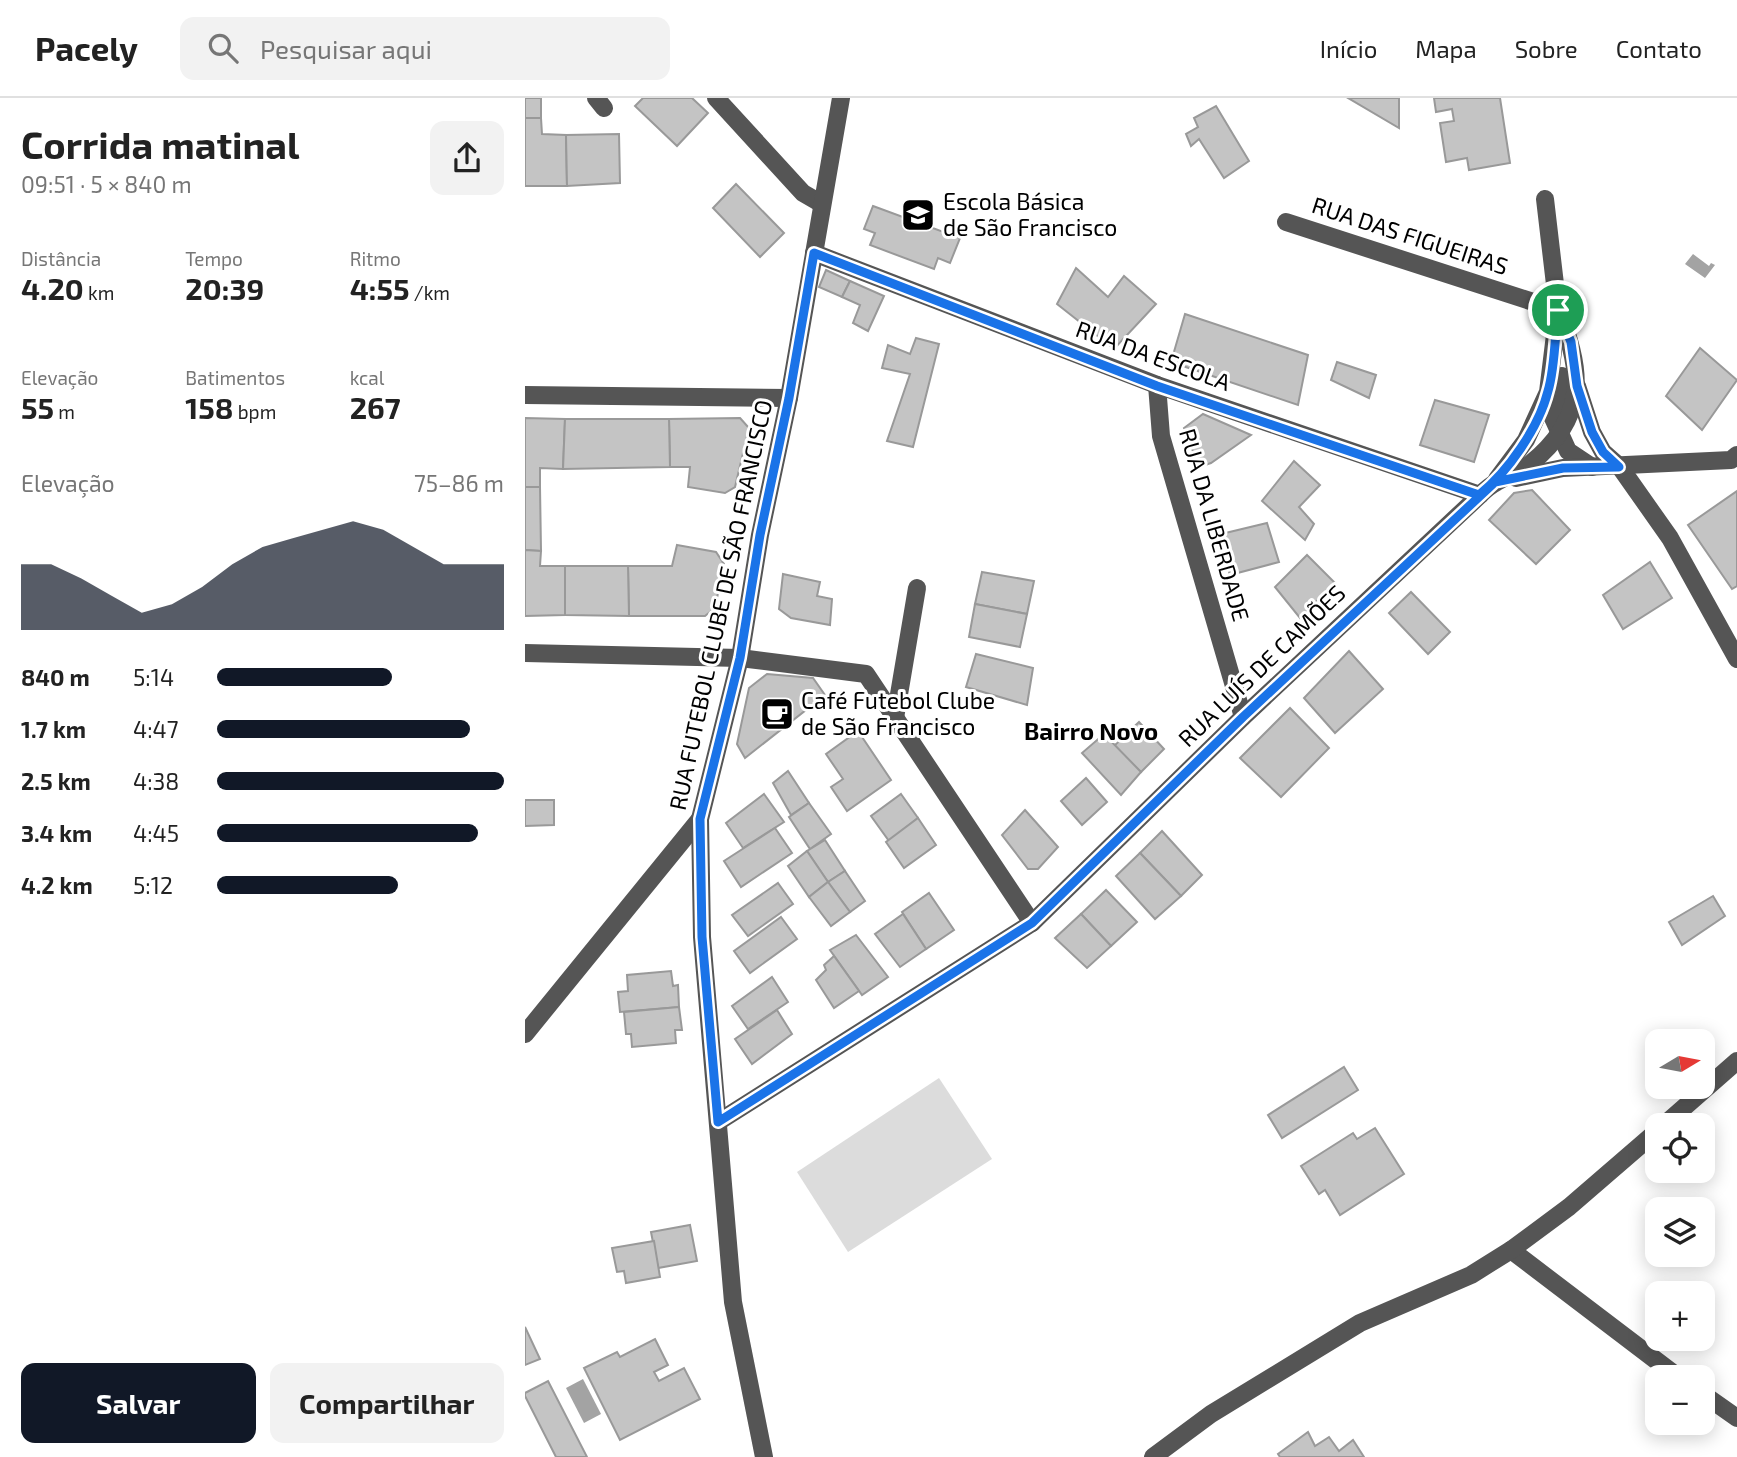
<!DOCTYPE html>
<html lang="pt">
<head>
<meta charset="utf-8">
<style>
	:root { --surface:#fff; --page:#f2f2f2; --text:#222; --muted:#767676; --line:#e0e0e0; --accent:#111827 }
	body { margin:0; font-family:"Exo 2",sans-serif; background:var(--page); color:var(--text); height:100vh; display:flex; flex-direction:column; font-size:26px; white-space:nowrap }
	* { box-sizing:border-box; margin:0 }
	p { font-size:23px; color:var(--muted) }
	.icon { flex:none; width:38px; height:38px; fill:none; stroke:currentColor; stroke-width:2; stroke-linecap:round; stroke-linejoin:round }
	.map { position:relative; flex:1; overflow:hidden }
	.drawer { display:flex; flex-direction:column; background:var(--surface); width:525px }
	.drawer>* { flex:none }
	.needle { width:46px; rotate:80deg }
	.buttons { position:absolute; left:1120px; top:931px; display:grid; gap:14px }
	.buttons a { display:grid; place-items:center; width:70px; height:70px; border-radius:14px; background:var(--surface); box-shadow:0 4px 18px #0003; font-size:35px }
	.pin { position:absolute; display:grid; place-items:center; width:60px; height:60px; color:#fff; margin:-30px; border:4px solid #fff; border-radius:50%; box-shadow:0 2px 7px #0007 }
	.round { display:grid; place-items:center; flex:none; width:74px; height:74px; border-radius:14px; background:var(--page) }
	.head { display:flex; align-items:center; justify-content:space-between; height:119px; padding:0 21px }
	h1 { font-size:38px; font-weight:700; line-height:52px }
	.figures { display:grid; grid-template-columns:repeat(3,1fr); gap:10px; height:119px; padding:7px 21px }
	.figures div { display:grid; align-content:center }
	.figures b { font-size:30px; font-weight:700 }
	.figures small { font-size:19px; font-weight:400 }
	.figures p { font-size:19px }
	.chart { height:196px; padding:14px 21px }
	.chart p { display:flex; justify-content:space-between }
	.chart svg { width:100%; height:126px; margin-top:7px; fill:var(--accent); opacity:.7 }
	.primary-button { display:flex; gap:14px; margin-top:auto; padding:14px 21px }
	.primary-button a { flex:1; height:80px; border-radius:14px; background:var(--accent); color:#fff; font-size:28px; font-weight:700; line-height:80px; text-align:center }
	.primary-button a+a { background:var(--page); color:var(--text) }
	ul { padding:0 21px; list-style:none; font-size:23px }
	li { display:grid; grid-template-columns:112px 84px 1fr; align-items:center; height:52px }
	li i { height:18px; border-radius:9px; background:var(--accent) }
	header { display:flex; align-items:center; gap:42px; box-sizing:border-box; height:98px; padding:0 35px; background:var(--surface); border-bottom:2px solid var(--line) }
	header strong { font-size:33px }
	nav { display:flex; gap:38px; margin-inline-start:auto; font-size:24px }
	.search { width:490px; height:63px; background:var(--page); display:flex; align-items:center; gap:18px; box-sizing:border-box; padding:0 24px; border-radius:14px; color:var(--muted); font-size:26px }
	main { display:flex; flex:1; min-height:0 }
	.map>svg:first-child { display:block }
</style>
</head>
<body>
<header>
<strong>Pacely</strong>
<div class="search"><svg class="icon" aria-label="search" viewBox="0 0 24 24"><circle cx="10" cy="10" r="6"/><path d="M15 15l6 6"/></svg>Pesquisar aqui</div>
<nav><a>Início</a><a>Mapa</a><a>Sobre</a><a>Contato</a></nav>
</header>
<main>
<section class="drawer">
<div class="head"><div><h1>Corrida matinal</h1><p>09:51 · 5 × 840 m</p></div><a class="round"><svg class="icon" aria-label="share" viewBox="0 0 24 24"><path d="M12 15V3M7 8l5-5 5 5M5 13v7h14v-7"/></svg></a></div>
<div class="figures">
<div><p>Distância</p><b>4.20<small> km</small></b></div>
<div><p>Tempo</p><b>20:39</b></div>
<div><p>Ritmo</p><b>4:55<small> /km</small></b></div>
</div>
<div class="figures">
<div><p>Elevação</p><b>55<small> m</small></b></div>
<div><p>Batimentos</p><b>158<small> bpm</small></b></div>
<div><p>kcal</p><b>267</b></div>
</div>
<div class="chart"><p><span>Elevação</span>75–86 m</p>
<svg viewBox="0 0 160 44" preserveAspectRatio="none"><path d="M0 44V21L10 21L20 26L30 32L40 38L50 35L60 29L70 21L80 15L90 12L100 9L110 6L120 9L130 15L140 21L150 21L160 21V44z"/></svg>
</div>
<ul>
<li><b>840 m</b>5:14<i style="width:61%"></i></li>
<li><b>1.7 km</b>4:47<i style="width:88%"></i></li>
<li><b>2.5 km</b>4:38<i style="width:100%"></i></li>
<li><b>3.4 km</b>4:45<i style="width:91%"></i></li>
<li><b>4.2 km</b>5:12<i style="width:63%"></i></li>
</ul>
<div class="primary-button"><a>Salvar</a><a>Compartilhar</a></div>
</section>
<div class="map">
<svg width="1212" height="1359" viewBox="0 0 1212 1359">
	<rect width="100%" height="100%" fill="#fff"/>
	<path fill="#dcdcdc" d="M414,980L467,1061L323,1154L272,1074Z"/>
	<g fill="#a3a3a3">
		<path d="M1168,156L1184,168L1186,165L1190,167L1180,180L1160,166Z"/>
		<path d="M58,1281L76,1316L59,1325L41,1290Z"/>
	</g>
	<g fill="#c4c4c4" stroke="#999" stroke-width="2">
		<rect x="0" y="0" width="16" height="20"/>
		<path d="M118,0H167L183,15L152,48L110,8Z"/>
		<path d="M823,0H874V30Z"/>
		<path d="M909,0H975L985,65L944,72L942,60L921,64L915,25L929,23L927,11L911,14Z"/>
		<path d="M691,8L724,63L699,80L674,41L666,48L661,36L673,29L669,20Z"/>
		<path d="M0,20H16L17,36L41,37L42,88H0Z"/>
		<path d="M94,36L95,85L42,88L41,37Z"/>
		<path d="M211,86L259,135L235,159L188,110Z"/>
		<path d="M348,108L435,140L425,165L413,160L409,171L345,147L350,135L339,131Z"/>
		<path d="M551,170L583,199L599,178L631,206L589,251L532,206Z"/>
		<path d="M301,172L325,183L317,199L294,189Z"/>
		<path d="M325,183L359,198L343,233L328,225L335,207L317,199Z"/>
		<path d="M660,216L783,257L773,307L646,264Z"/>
		<path d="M391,240L414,246L388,349L362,343L385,276L357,270L363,247L385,256Z"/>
		<path d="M1175,250L1212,282L1177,332L1141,298Z"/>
		<path d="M812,264L851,277L844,300L806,282Z"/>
		<path d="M910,302L964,317L949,364L895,347Z"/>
		<path d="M678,316L726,337L686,365L674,369L659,330Z"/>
		<path d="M0,320L40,321L38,371L15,370V389H0Z"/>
		<path d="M215,320L224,330L210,389L200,395L163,389L165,369H145L144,321Z"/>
		<path d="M40,321H144L145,369L38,371Z"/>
		<path d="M769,363L795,387L774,409L789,426L780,442L737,403Z"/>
		<path d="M0,389H15L16,453L0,452Z"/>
		<path d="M1007,392L1045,432L1011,466L964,422L989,395Z"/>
		<path d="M1212,393V488L1207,491L1163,427Z"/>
		<path d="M742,425L754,464L705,477L692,437Z"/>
		<path d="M152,447L191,454L199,466L190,510L180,518H104L103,468H147Z"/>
		<path d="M0,452L16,453L15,468H40V517L0,518Z"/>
		<path d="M782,457L810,485L775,520L750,489Z"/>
		<path d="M1125,464L1147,500L1098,531L1078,497Z"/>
		<path d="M40,468H103L104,518L40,517Z"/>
		<path d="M457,474L509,483L502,516L450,506Z"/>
		<path d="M258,476L295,484L292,498L307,501L305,527L266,520L254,511Z"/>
		<path d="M886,494L925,534L903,556L864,515Z"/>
		<path d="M450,506L502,516L495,549L444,539Z"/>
		<path d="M824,553L858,591L810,635L779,600Z"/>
		<path d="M451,556L508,570L502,607L441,589Z"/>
		<path d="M242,576L288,580L300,597L220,660L212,646L224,590Z"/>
		<path d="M765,610L804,650L756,699L715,660Z"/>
		<path d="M614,624L639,651L616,674L589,648Z"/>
		<path d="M333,633L366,682L322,713L306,689L318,681L301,656Z"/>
		<path d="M579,636L616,674L596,697L557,655Z"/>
		<path d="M263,673L284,705L266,717L248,685Z"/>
		<path d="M561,680L582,704L557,727L536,703Z"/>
		<path d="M239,696L259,724L218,750L201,725Z"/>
		<path d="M376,696L393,720L364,743L346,718Z"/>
		<path d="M0,702H29V727L0,728Z"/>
		<path d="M284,705L306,736L285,751L264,719Z"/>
		<path d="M500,712L533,749L513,771H503L477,737Z"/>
		<path d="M393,720L411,747L379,770L361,744Z"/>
		<path d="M250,730L267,755L216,789L199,763Z"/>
		<path d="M637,733L677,777L656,798L615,755Z"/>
		<path d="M300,742L320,773L303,784L282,753Z"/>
		<path d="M282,753L303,784L284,799L263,768Z"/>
		<path d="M615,755L656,798L630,821L591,778Z"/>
		<path d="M320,773L340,803L325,814L303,784Z"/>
		<path d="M303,784L325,814L306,828L284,799Z"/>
		<path d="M253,785L268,806L223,838L207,817Z"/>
		<path d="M581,792L612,824L586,848L556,816Z"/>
		<path d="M404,795L429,832L401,851L377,814Z"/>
		<path d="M1188,798L1200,818L1157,847L1144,824Z"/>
		<path d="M378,816L401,851L375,869L350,836Z"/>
		<path d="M556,816L586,848L562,870L530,840Z"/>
		<path d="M256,819L272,841L225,875L209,853Z"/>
		<path d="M331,837L363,879L337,897L305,852Z"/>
		<path d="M309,858L334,893L309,910L291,882L301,872L299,867Z"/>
		<path d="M146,873L148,888L153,887L154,909L95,914L93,894L103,893L102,877Z"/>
		<path d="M247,879L263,904L223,931L207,908Z"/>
		<path d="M154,909L157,932H150L151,945L107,949L106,936H101L99,914Z"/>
		<path d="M252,912L267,936L227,966L210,941Z"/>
		<path d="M819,969L833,992L757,1040L743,1017Z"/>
		<path d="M850,1030L879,1076L815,1117L800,1092L794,1096L776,1068L828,1035L832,1041Z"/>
		<path d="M165,1127L172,1163L133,1170L126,1134Z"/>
		<path d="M129,1143L135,1179L101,1185L99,1173L92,1174L87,1150Z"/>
		<path d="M0,1229L15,1261L0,1267Z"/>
		<path d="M130,1241L143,1267L129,1274L134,1283L159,1270L175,1301L95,1342L59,1270L92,1254L95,1259Z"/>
		<path d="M23,1283L62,1359H31L0,1298V1295Z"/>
		<path d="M783,1334L790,1348L804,1339L814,1353L828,1342L839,1359H755L753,1356Z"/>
	</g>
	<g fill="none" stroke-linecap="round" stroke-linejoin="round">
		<g stroke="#555" stroke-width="18">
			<path d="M71,0L79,10"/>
			<path d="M191,0L278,95L297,106"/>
			<path d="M761,124L1033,212"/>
			<path d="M289,155L632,287L955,397"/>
			<path d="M1037,278L1028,320L1043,353L1067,369"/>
			<path d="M632,287L636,338L718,619"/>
			<path d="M1052,288L1067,334L1078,354L1095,369L1145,440L1212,561"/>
			<path d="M0,297L264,300"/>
			<path d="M991,380L1038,370L1206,362L1212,357"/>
			<path d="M972,381L1001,342L1023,294L1033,212L1020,101"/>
			<path d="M0,555L215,560L341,576L507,825"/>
			<path d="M370,620L392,490"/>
			<path d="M0,936L175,721"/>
			<path d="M193,1024L507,825L718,619L955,397C960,392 966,387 972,384C982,377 995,374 1005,366C1062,320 1059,274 1033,212"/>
			<path d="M1139,1027L1212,963"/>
			<path d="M986,1152L1153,1279"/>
			<path d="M1178,1296L1212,1320"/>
			<path d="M239,1359L208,1204L177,839L175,721L215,560L235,437L264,300L316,0"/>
			<path d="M628,1359L686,1316L835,1225L946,1177L986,1152L1044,1109L1132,1033"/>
		</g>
	</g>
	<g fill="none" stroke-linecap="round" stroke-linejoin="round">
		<defs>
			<path id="route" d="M1033,212C1030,236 1030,270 1023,293C1014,329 983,374 954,397L632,288L289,155L264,300L235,437L215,560L175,721L177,839L193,1024L507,825L718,619L970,384L1038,370L1094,369L1078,354L1067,334L1052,288L1046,244L1033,212"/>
		</defs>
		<use href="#route" stroke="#fff" stroke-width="14"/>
		<use href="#route" stroke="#1a73e8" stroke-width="9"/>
	</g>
	<defs>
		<symbol id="school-square" viewBox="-11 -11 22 22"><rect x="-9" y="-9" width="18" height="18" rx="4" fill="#000" stroke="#fff"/><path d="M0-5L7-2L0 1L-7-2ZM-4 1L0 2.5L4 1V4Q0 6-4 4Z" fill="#fff"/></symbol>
		<symbol id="cafe-square" viewBox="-11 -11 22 22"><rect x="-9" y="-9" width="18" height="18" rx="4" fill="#000" stroke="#fff"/><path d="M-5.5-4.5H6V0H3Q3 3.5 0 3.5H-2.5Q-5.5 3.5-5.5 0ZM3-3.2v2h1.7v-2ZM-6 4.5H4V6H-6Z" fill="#fff"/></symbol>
	</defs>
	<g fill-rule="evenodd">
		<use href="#school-square" x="374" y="98" width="38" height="38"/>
		<use href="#cafe-square" x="233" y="597" width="38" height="38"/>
	</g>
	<g text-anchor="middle" stroke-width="6" stroke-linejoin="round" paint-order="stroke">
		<g font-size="23" fill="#000" stroke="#fff" text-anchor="start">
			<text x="418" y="112">Escola Básica<tspan x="418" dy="26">de São Francisco</tspan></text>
			<text x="276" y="611">Café Futebol Clube<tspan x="276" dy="26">de São Francisco</tspan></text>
		</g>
		<g font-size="23" fill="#000" stroke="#fff">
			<text transform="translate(885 138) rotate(18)" y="8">RUA DAS FIGUEIRAS</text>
			<text transform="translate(628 258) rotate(20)" y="8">RUA DA ESCOLA</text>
			<text transform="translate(689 427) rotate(74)" y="8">RUA DA LIBERDADE</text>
			<text transform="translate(196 507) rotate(-78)" y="8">RUA FUTEBOL CLUBE DE SÃO FRANCISCO</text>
			<text transform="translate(737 568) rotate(-44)" y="8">RUA LUÍS DE CAMÕES</text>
		</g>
		<g font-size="24" font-weight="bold" fill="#000" stroke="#fff">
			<text x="566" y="642">Bairro Novo</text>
		</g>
	</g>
</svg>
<div class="buttons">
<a><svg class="needle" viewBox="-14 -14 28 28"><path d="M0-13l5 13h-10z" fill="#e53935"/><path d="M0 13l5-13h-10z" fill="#767676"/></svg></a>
<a><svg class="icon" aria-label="locate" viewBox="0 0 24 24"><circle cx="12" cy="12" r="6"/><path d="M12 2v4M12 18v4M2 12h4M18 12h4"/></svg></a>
<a><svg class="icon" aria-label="layers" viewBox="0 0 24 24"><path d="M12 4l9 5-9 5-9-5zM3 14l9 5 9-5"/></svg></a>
<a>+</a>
<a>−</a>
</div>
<div class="pin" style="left:1033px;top:212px;background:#1e9e55"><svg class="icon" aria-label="arrive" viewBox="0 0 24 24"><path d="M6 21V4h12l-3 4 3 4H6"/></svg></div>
</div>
</main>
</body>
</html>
